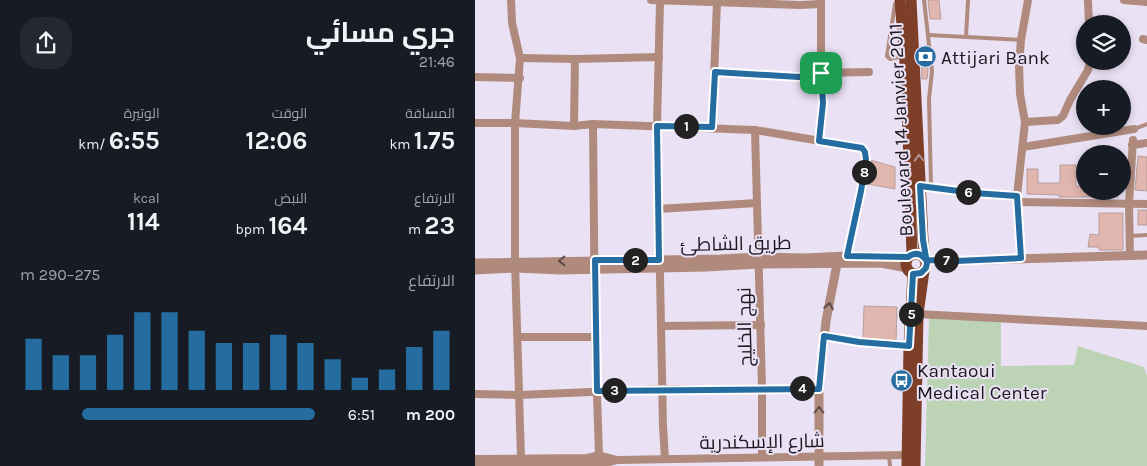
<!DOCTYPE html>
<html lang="ar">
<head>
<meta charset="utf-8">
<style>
	:root { --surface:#171b24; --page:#242831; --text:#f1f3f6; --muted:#9ea1a6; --accent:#256ca0 }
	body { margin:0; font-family:Karla,Cairo,sans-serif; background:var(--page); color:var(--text); direction:rtl; height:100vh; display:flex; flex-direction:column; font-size:19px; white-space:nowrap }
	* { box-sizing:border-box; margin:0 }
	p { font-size:16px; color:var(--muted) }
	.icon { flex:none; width:28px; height:28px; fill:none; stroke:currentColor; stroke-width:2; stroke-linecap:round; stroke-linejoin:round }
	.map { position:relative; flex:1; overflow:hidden; direction:ltr }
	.sheet { display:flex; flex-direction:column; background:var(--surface); width:475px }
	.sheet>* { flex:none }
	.fabs { position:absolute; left:601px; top:15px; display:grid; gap:10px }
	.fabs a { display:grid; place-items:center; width:55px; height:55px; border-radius:50%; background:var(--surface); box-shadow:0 2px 8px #0003; font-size:25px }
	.pin { position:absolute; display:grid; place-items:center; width:42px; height:42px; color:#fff; margin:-21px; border-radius:10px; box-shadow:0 2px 8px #0006 }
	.km { position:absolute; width:25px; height:25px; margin:-12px; border-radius:50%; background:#222; color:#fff; font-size:14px; line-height:25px; text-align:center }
	.round { display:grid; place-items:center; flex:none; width:52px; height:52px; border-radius:20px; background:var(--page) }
	.headline { display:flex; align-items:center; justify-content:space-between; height:85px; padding:0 20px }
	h1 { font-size:28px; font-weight:700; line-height:38px }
	.stats { display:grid; grid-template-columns:repeat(3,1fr); gap:8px; height:85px; padding:5px 20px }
	.stats div { display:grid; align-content:center }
	.stats b { font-size:25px; font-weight:700 }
	.stats small { font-size:14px; font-weight:400 }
	.stats p { font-size:14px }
	.chart { height:140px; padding:10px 20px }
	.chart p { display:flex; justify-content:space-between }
	.chart svg { width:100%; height:90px; margin-top:5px; stroke:var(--accent); stroke-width:6 }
	ul { padding:0 20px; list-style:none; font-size:16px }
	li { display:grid; grid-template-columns:80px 60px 1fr; align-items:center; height:38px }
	li i { height:12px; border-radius:6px; background:var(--accent) }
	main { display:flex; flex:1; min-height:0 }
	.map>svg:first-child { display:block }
</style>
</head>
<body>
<main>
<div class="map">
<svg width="672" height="466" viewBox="0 0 672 466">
	<rect width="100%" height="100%" fill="#eae1f5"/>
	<path fill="#bdd3b6" d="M454,317L526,322V366L599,365L603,346L669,367L672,376V466H450Z"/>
	<g fill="#e1b6ae" stroke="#b79f9b">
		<path d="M453,0H464L466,19H455Z"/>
		<path d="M446,49H451L453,71L452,79H447Z"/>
		<path d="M663,156L672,157V191L660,190Z"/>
		<path d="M395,160L420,167V189L393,184Z"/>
		<path d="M585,165H601V186H610V191H643V197H584V195L552,194V169H563V183H585Z"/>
		<rect x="663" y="210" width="9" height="15"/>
		<path d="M624,213H648V250H624V247H613L615,234L624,235Z"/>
		<path d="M389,306L422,307L421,341L388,339Z"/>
	</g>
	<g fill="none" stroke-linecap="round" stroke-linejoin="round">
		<g stroke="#b08b7d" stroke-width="4">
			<path d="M449,0L457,71L454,99L456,187"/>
			<path d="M420,4L412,56L415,59L428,56"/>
			<path d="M454,35L546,40"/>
			<path d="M491,37L493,0"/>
			<path d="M659,129L672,124"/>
			<path d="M655,236L672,235"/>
			<path d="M350,336L384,342L432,346"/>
			<path d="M414,456L415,466"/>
		</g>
		<g stroke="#b08b7d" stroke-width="8">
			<path d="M36,0L37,23L45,58L40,123V262L46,459"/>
			<path d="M176,0L325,5L346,4"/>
			<path d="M613,0L614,24"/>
			<path d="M649,0L672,2"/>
			<path d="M185,1L182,125L188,426L190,459"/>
			<path d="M668,39L672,40"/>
			<path d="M45,58L100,59"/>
			<path d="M240,72L324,77L346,73L394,72"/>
			<path d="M0,77L45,78"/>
			<path d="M550,122L583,120L588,116L595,100L613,70L615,61"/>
			<path d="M0,123H40L99,126L118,124L280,130L387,148C398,161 375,236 372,256"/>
			<path d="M118,124L120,337L124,455"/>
			<path d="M99,126L100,59L184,57"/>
			<path d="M237,127L242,2"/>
			<path d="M280,130L287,388V457"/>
			<path d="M344,141L348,103L346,73V0"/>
			<path d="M657,145L672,143"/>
			<path d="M548,147L659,129"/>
			<path d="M445,186L499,193L542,196"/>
			<path d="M543,202L672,204"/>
			<path d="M183,209L282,203"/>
			<path d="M655,256L654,204L658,140"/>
			<path d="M546,258L542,196L550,122L545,94L544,65L546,40L553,0"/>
			<path d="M443,314L672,326"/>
			<path d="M186,326L286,325"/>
			<path d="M43,337H120"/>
			<path d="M0,394L44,395L187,389H344"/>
			<path d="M127,456L142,460L122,465L119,460L121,456H125L128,458L127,464"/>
			<path d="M0,459L112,458L121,456"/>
			<path d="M142,460L432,455"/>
			<path d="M0,466L9,465H122"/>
		</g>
		<g stroke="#b08b7d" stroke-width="9">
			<path d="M451,260L481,261L672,255"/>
			<path d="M0,263L245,259L284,257L329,258L372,256L433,257"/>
			<path d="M0,270L41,268L85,270L231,267L284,264L406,263L432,268"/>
			<path d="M344,466V389L351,321L362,264"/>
		</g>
		<g stroke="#7d3f27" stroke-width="11">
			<path d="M425,0L431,75L437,254"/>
			<path d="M436,0L448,240L450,259"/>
			<circle cx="441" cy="264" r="10"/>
			<path d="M432,466L434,346L438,274"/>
			<path d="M440,466L443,314L449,271"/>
		</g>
	</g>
	<defs><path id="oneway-chevron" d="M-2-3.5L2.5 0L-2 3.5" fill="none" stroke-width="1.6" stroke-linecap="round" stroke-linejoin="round" transform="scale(1.25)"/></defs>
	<use stroke="#b4908e" href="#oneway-chevron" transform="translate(444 158) rotate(-92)"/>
	<g stroke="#5e4c49">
		<use href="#oneway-chevron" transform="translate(87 261) rotate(179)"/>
		<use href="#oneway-chevron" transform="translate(354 306) rotate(-80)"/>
		<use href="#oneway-chevron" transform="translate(344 410) rotate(-90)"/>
	</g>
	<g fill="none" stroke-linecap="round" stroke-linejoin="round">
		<defs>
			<path id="route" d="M346,73L324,77L240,72L237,127L182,126L184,260H120L122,391L344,389L349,336L384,342L434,346L438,274L446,273L451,268L452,263L448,240L445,186L499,193L542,196L546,258L481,261L451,260C446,253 440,252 433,257L372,256L386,191L391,160L390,152L387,148L344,141L348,103L346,73"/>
		</defs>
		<use href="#route" stroke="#fff" stroke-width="10"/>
		<use href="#route" stroke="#256ca0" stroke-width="6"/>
	</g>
	<defs>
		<symbol id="bank-disc" viewBox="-11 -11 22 22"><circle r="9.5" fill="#256ca0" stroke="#eae1f5"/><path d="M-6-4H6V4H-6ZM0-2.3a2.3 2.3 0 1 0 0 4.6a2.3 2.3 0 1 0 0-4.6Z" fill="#fff"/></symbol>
		<symbol id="bus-disc" viewBox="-11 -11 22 22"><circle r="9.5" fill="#256ca0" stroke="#eae1f5"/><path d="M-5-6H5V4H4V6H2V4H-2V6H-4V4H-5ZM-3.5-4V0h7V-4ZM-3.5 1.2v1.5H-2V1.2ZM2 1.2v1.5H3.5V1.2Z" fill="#fff"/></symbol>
	</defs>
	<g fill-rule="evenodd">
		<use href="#bank-disc" x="438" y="44" width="25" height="25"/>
		<use href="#bus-disc" x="414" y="368" width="25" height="25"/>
	</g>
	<g text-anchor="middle" stroke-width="4" stroke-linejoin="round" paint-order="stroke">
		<g font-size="19" fill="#1b181f" stroke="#eae1f5" text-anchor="start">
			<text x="466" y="64">Attijari Bank</text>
			<text x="442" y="377">Kantaoui<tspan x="442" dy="22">Medical Center</tspan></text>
		</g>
		<g font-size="19" fill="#1b181f" stroke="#eae1f5">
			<text transform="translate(425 130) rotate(-93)" y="7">Boulevard 14 Janvier 2011</text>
			<text transform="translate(261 243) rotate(-1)" y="7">طريق الشاطئ</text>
			<text transform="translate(269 327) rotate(-91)" y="7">نهج الخليج</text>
			<text transform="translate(287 441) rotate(-1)" y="7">شارع الإسكندرية</text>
		</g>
	</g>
</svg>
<div class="fabs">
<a><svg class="icon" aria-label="layers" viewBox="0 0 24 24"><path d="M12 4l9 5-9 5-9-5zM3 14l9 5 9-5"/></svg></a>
<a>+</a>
<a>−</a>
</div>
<div class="pin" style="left:346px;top:73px;background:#1e9e55"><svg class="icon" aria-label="arrive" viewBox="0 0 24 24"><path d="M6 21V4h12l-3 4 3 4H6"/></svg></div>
<b class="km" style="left:211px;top:126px">1</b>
<b class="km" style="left:160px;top:260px">2</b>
<b class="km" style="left:139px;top:390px">3</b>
<b class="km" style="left:327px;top:388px">4</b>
<b class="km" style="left:436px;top:314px">5</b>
<b class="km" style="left:493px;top:192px">6</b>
<b class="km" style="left:471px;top:260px">7</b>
<b class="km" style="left:389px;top:172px">8</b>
</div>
<section class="sheet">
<div class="headline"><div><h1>جري مسائي</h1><p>21:46</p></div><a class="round"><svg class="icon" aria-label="share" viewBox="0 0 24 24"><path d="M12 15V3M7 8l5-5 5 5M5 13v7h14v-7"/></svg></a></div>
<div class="stats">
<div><p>المسافة</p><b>1.75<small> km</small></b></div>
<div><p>الوقت</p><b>12:06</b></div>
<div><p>الوتيرة</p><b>6:55<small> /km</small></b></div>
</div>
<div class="stats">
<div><p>الارتفاع</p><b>23<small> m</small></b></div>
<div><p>النبض</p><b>164<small> bpm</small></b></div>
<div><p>kcal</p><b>114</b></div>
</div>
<div class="chart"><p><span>الارتفاع</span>275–290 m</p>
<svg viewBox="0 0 160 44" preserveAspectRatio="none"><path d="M5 44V19M15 44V27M25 44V27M35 44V17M45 44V6M55 44V6M65 44V15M75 44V21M85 44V21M95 44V17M105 44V21M115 44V29M125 44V38M135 44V34M145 44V23M155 44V15"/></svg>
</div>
<ul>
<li><b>200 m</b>6:51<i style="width:79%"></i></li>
</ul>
</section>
</main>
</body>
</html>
